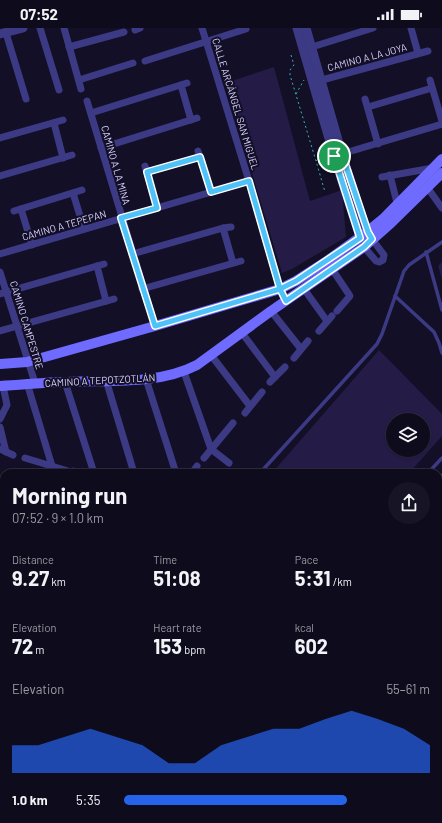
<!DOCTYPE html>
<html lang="en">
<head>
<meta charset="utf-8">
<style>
	:root { --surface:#0e0b1c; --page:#171425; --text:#f1f3f6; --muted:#9b9ba3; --line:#2e2b3b; --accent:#2563eb }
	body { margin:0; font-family:Barlow,sans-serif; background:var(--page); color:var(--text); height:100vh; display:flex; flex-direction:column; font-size:15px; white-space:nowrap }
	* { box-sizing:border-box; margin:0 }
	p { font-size:13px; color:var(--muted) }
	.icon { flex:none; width:22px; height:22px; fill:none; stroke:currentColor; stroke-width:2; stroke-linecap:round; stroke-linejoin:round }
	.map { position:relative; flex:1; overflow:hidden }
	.panel { position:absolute; left:0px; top:441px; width:442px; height:354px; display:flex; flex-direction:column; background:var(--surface); border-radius:12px 12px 0 0; box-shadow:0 1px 3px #0004,0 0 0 1px var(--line) }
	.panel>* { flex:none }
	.fabs { position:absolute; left:386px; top:385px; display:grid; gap:8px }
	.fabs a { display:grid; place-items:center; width:44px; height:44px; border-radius:50%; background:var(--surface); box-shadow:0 1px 3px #0004,0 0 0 1px var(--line); font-size:20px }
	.pin { position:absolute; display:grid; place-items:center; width:34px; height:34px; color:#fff; margin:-17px; border:2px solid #fff; border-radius:50%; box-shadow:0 1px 4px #0007 }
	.round { display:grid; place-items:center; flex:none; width:42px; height:42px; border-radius:21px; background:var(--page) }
	.head { display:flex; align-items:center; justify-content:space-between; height:68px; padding:0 12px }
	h1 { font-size:22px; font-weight:700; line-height:30px }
	.metrics { display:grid; grid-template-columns:repeat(3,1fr); gap:6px; height:68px; padding:4px 12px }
	.metrics div { display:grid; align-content:center }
	.metrics b { font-size:20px; font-weight:700 }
	.metrics small { font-size:11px; font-weight:400 }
	.metrics p { font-size:11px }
	.chart { height:112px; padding:8px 12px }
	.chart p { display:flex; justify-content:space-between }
	.chart svg { width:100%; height:72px; margin-top:4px; fill:var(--accent); opacity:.7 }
	ul { padding:0 12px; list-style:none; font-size:13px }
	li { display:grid; grid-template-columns:64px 48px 1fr; align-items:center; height:30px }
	li i { height:10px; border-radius:5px; background:var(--accent) }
	.status { display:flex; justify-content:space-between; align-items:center; height:28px; padding:0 20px; background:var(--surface); direction:ltr }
	.status svg { height:11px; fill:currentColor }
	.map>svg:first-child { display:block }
</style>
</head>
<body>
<div class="status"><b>07:52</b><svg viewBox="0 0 49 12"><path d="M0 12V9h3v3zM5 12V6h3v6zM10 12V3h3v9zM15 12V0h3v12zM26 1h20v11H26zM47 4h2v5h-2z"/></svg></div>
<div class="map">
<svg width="442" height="795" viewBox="0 0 442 795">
	<rect width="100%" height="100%" fill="#130f26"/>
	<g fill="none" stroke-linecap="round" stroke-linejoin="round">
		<g stroke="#0c2248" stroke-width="11">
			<path d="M0,688L4,690"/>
			<path d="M260,791L269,795"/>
		</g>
	</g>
	<g fill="#241b47" fill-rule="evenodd">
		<path d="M274,39L310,173L342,162L346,209L292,241L282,245L225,55Z"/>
		<path d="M442,234V251L438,238Z"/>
		<path d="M379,322L442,386V408L409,445H272ZM393,392H423V422H393Z"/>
		<path d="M442,519V688L438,689V520Z"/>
		<path d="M0,761H1L3,778L0,779Z"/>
	</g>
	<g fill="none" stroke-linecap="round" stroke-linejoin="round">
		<g stroke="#2fb8b0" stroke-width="1" stroke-dasharray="2 3" stroke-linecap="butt">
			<path d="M291,27L294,37L290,42V47L316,133"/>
			<path d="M296,66L304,52"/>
			<path d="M325,125L316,133L325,164"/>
		</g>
		<g stroke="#3d3a85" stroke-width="3.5">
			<path d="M426,224L442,282"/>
			<path d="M395,268L434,304L439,315L442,325"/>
			<path d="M260,445L377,316L382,306L404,243L409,237L442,214"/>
			<path d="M428,445L442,430"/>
			<path d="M438,451L442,447"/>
			<path d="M438,484L442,480"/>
			<path d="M438,512L442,511"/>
			<path d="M160,791L181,795"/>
			<path d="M64,795V791"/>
		</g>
		<g stroke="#3d3a85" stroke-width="7">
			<path d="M40,0L59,62"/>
			<path d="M64,0L81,61"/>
			<path d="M202,0L249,153L280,261L285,273"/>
			<path d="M411,0L418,25"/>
			<path d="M135,2L140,0"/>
			<path d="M6,5L26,71"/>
			<path d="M69,19L124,4"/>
			<path d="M312,19L373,0"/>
			<path d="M145,33L246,1"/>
			<path d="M79,52L133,35"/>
			<path d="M322,52L428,23"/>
			<path d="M430,52L442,93"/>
			<path d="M181,57L191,92"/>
			<path d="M365,71L378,116"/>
			<path d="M87,73L155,298"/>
			<path d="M368,79L432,60"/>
			<path d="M91,85L187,55"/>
			<path d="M54,95L63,130"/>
			<path d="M0,110L63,92"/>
			<path d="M101,120L197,90"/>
			<path d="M198,123L211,164"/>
			<path d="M338,127L442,96"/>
			<path d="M145,138L157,180"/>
			<path d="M147,144L200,129"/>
			<path d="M390,147L397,175"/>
			<path d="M0,148L72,127"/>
			<path d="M382,149L433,140"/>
			<path d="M427,159L442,180"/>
			<path d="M73,165L84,201"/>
			<path d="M21,181L32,217"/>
			<path d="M14,183L82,162"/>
			<path d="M223,200L233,235"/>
			<path d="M364,219L376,233L379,234L383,232L384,227L372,211"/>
			<path d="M0,226L249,153"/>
			<path d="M132,226L223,200L231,199"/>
			<path d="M97,238L106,273"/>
			<path d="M332,241L350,268L337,283"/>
			<path d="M0,244L35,355"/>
			<path d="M142,261L241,233"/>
			<path d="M304,261L327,293"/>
			<path d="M0,266L104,236"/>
			<path d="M271,283L301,321"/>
			<path d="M0,303L114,271"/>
			<path d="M319,303L332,288"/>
			<path d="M242,305L275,349"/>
			<path d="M211,327L250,378"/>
			<path d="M294,330L308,313"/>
			<path d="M184,344L211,421L229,435"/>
			<path d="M146,351L176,445"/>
			<path d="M106,352L134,445"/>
			<path d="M65,354L94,445"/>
			<path d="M270,354L285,339"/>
			<path d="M27,355L52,438"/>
			<path d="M245,385L262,364"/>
			<path d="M0,391L7,377L3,358"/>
			<path d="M0,399L6,424"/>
			<path d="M0,421L13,427"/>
			<path d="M25,430L68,443"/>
			<path d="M204,430L233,395"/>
			<path d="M73,443L80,445"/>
			<path d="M192,445L197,438"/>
			<path d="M4,563V564"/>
			<path d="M0,615L4,617"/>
			<path d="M0,667L4,669"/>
			<path d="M0,704L4,706"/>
			<path d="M442,716V725"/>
			<path d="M0,791L4,790"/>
		</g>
		<g stroke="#3d3a85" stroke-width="9">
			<path d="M297,0L334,128L362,215"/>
			<path d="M306,0L342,126L367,204L370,208"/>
			<path d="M0,6L23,0"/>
		</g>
		<g stroke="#6f6bff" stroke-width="10">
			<path d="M0,336L27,334L155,298L280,261L296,253L327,233L367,204L383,191L442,131"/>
			<path d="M0,358C23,357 45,354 67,354C110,352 158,357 197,337L271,283L364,219L391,195L442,145"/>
		</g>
	</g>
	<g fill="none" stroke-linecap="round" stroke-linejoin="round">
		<defs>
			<path id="route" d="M334,128L360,210L296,253L280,261L249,153L211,164L200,129L147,144L157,180L121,190L155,298L280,261L286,273L364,219L372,211L368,204L342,126L334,128"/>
		</defs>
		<use href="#route" stroke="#fff" stroke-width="8"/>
		<use href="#route" stroke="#4fc3f7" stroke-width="5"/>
	</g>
	<g text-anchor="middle" stroke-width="4" stroke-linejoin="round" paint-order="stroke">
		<g font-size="10" fill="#d9d4ff" stroke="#130f26">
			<text transform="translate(367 29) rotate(-15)" y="4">CAMINO A LA JOYA</text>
			<text transform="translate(236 76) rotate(73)" y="4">CALLE ARCÁNGEL SAN MIGUEL</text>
			<text transform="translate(116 137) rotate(74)" y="4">CAMINO A LA MINA</text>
			<text transform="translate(64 197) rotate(-16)" y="4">CAMINO A TEPEPAN</text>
			<text transform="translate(27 297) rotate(73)" y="4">CAMINO CAMPESTRE</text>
			<text transform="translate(100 352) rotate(-3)" y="4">CAMINO A TEPOTZOTLÁN</text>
		</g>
	</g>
</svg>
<div class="fabs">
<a><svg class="icon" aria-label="layers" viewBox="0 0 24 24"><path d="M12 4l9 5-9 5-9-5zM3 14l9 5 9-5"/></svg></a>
</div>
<div class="pin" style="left:334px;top:128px;background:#1e9e55"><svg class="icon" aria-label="arrive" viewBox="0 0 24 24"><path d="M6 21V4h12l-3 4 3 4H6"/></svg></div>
<section class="panel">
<div class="head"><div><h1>Morning run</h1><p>07:52 · 9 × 1.0 km</p></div><a class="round"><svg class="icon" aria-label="share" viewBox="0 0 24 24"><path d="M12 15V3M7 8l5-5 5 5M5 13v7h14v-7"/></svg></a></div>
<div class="metrics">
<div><p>Distance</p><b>9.27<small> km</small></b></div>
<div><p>Time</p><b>51:08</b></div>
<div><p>Pace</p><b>5:31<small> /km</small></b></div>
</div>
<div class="metrics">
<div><p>Elevation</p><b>72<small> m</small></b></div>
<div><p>Heart rate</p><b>153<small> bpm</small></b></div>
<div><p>kcal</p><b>602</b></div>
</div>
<div class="chart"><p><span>Elevation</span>55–61 m</p>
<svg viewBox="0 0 160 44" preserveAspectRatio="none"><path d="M0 44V27L10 27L20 22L30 17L40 22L50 27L60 38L70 38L80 27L90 22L100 17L110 17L120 11L130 6L140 11L150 17L160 27V44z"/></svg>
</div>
<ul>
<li><b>1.0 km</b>5:35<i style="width:73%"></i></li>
</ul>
</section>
</div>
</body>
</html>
